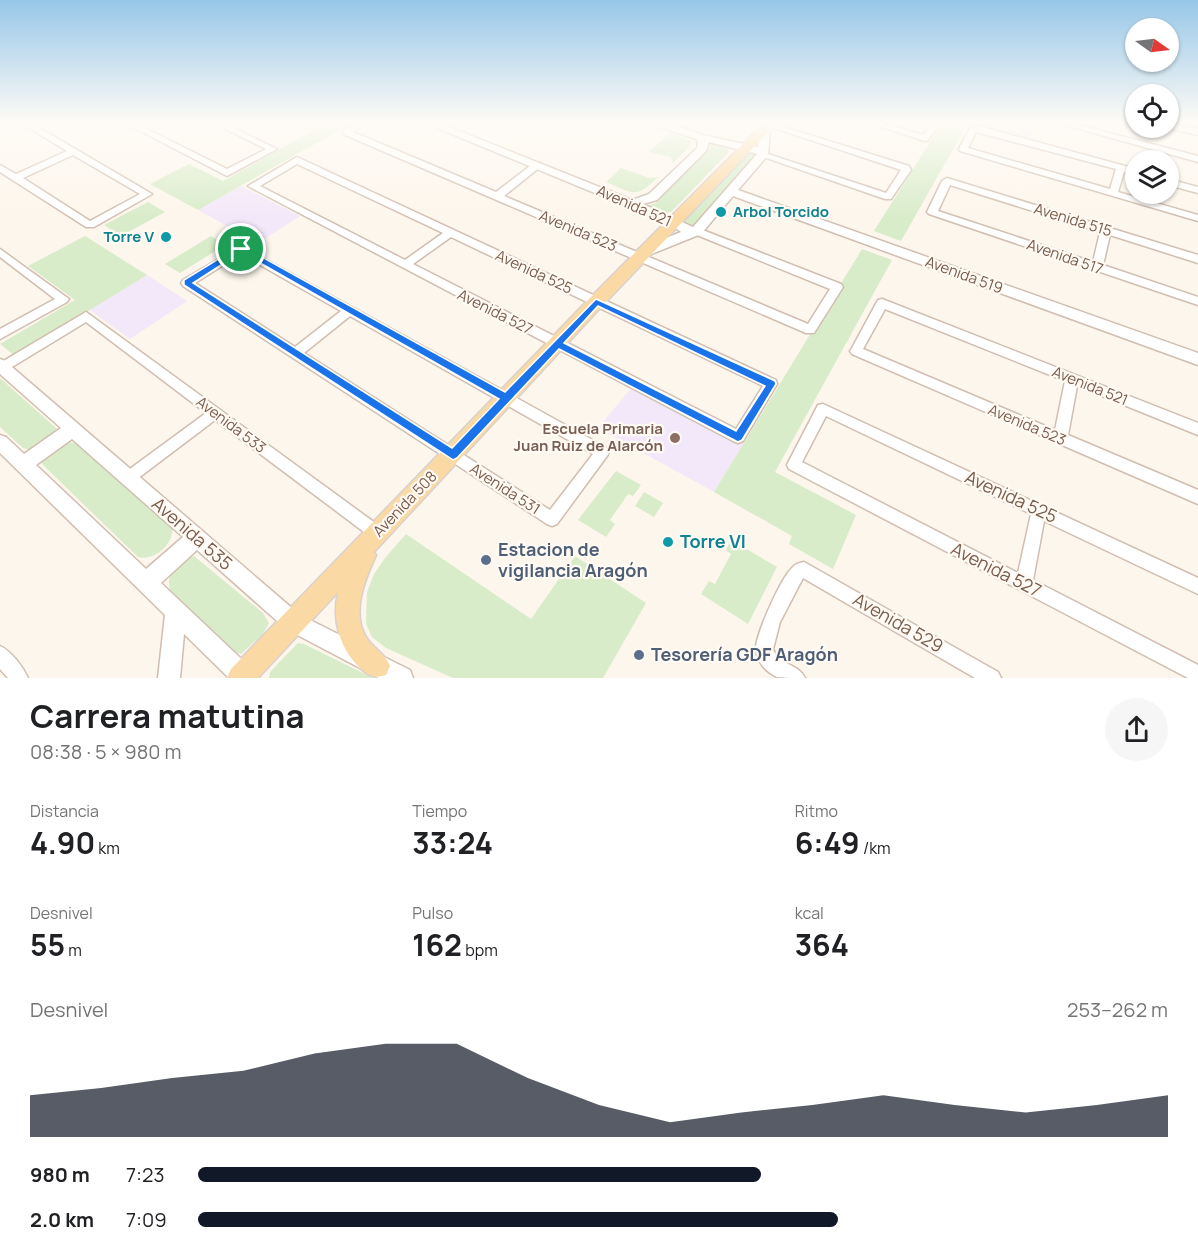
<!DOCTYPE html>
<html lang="es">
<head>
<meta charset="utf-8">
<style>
	:root { --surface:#fff; --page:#f6f6f6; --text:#202124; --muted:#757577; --accent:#111827 }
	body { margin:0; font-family:Manrope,sans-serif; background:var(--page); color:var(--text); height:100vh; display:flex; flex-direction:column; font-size:22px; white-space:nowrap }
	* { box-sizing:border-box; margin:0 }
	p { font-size:20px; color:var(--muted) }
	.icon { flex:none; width:33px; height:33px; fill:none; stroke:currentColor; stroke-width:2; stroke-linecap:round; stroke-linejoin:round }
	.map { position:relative; height:678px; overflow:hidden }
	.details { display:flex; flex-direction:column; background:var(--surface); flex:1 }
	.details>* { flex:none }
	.needle { width:39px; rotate:104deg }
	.fabs { position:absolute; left:1125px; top:18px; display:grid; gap:12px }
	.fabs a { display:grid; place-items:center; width:54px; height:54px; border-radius:50%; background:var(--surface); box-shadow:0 2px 4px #0004; font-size:30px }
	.pin { position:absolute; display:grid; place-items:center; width:51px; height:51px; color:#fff; margin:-26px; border:3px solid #fff; border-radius:50%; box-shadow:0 2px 6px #0007 }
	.round { display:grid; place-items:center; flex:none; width:63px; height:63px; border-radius:32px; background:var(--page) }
	.overview { display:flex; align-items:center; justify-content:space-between; height:102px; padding:0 30px }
	h1 { font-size:33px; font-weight:700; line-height:45px }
	.figures { display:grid; grid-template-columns:repeat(3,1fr); gap:9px; height:102px; padding:6px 30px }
	.figures div { display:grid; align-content:center }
	.figures b { font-size:30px; font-weight:700 }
	.figures small { font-size:16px; font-weight:400 }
	.figures p { font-size:16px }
	.chart { height:168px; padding:12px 30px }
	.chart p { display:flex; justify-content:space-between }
	.chart svg { width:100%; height:108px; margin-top:6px; fill:var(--accent); opacity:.7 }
	ul { padding:0 30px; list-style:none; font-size:20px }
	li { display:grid; grid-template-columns:96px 72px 1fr; align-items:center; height:45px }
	li i { height:15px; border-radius:8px; background:var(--accent) }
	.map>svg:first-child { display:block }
</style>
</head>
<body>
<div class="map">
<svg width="1198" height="678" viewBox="0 0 1198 678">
	<rect width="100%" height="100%" fill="#fdf6ec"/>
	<g fill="#f3e8fa">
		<path d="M971,123H1036L1030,139Z"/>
		<path d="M241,186L300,216L258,243L198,210Z"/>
		<path d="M147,275L187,301L130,339L90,310Z"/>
		<path d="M633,386L744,443L714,492L598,428Z"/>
	</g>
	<g fill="#d8ecc9">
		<path d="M327,123H352L198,210L150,184L189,164L223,181Z"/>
		<path d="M942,123H968L901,241L874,231Z"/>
		<path d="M670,133L691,141V145L673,163L671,157L649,152Z"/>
		<path d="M710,142L728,149L729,152L671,212L664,213L646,206L656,203L710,148Z"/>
		<path d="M749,151L758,153L694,226L687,229L681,225Z"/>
		<path d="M621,168L649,178L658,177C635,200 633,193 606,182Z"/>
		<path d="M148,202L165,212L121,236L104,225Z"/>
		<path d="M85,236L147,275L15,356L0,344L75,300L28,266Z"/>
		<path d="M211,236L225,245L180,273L165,264Z"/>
		<path d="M862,249L892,260L775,472L856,515L833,569L789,544L792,536L714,492Z"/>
		<path d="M0,378L57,429L54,434L30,450L23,448L0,427Z"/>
		<path d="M64,442L75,443L172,525C176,542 155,562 138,557L43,465L41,460Z"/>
		<path d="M616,471L641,485L633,496L628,494L610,520L615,524L606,537L578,520Z"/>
		<path d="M644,492L663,503L654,517L635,506Z"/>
		<path d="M406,534L531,619L575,556L646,603L603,678H453L386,648L372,637L366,624L367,592L374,574L385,558Z"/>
		<path d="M731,540L777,567L748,624L701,594L709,581L715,584L731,554L726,550Z"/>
		<path d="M194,556L263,613L269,623L263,634L241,654L235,652L170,590C165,572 178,561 194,556Z"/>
		<path d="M298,643L304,644L373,678H269L270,672Z"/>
	</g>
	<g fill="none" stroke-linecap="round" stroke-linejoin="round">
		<defs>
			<g id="minor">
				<path d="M21,123H31L152,194L94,227H86L0,172V165L16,174L67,151ZM73,155L140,194L90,221L23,178Z"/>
				<path d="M125,123H135L227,169L266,149L213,123H223L277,149L227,176Z"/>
				<path d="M356,123H366L353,132L496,192L534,163H540V167L504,196L808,324L830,289L692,233V229H700L841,284L843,287L814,333H806L343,134V130Z"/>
				<path d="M759,123H771L909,166L911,170L891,199H885L758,155L762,152L765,153L886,193L901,170Z"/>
				<path d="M869,123H881L923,135L932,123H940L928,140L925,141Z"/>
				<path d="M1058,123H1071L1198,156V162Z"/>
				<path d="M1168,123L1198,129V135L1168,128Z"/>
				<path d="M978,126L1136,169V175L1124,172L1118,192L1198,215V221L960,151L959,149L970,128ZM976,132L1116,169L1110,189L968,148Z"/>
				<path d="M297,157L776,380L777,384L743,441L738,443L733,441L248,186ZM297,164L443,233L405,260L260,186ZM451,237L763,386L736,429L413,264Z"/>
				<path d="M947,178L1198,255V263L1110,235L1103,265L1198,297V305L929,214L927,212L942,181ZM950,185L1100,232L1093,262L938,211Z"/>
				<path d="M1168,179L1198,187V193L1168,185Z"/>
				<path d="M241,246L607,448L609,452L607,456L557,524L552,526L547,524L183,286L181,283L183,280ZM241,254L341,311L295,347L195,283ZM350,316L593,454L550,510L304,353Z"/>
				<path d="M0,249L69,299L67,302L0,339V329L55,299L0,257Z"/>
				<path d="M882,299L1198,423V435L1077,386L1068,435L1198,490V504L852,354L850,351L852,348L878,300ZM885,309L1065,381L1055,430L863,349Z"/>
				<path d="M86,312L382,528L385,533L382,538L377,540L372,538L215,420L133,482L128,484L123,482L121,478L123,474L206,413L86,322L7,370L0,371V363Z"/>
				<path d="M823,404L1198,578V594L1044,521L1033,580L1198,665V678H1188L789,469L787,465L789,461L818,405ZM826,416L1031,514L1018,573L802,462Z"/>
				<path d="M804,562L998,672L1001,678H975L803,578L780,622L773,649C777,664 799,664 805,678C796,678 785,678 777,677C766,672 756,661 756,648C756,634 781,578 792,568C795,564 799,563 804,562Z"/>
				<path d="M0,646C11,651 23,667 28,678H8L0,669Z"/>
			</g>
			<g id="tertiary">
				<path d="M425,123H439L632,200L649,194L697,148L698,142L696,139L654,125L653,123H668L703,135L758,147L761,129L766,126L770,127L768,155L738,190L1198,353V365L733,196L701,234L649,255H639L637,252L639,249L681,232L670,224ZM709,142L757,154L693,227L643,204L657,200L706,151Z"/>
				<path d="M0,359L5,361L300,615L410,670L413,678H379L286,629L197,550L161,583L253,670L256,678H229L184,634L180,678H158L165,615L0,453V435L6,437L24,454L61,428L0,374ZM72,439L183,537L146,569L36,465Z"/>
			</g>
			<path id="primary" d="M764,123H777L602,306L374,552L376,555C365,579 351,612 366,637C373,649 385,653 390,666L386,675C375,678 370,677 361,669C339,649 332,620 338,592L258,678H227L231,669L590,298Z"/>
		</defs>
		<use href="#minor" stroke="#d1beb0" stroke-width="3"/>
		<use href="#tertiary" stroke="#d1beb0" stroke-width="3"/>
		<use href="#primary" stroke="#dad1cd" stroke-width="3"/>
		<use href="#minor" fill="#fff" fill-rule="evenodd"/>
		<use href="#tertiary" fill="#fff" fill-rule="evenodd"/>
		<use href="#primary" fill="#fbd9a5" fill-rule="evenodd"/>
	</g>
	<linearGradient id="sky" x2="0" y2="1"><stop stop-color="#97c7e8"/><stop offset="0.56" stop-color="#fefbf6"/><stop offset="1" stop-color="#fefbf6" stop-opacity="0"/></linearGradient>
	<rect width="1198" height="218" fill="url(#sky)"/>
	<path fill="#1a73e8" stroke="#fff" stroke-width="1.5" fill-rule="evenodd" d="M238,247H244L505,392L596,299L775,381L776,384L742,440L738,442L559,349L457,458L453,460L184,285V280ZM241,252L499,399L452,448L193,283ZM598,306L765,386L736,431L564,343Z"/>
	<g fill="#0f9aa8" stroke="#fffaf3" stroke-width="2">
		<circle cx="721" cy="212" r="6"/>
		<circle cx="166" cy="237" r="6"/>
		<circle cx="668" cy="542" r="6"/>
	</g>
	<circle fill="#8d6e63" stroke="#fffaf3" stroke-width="2" cx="675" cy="438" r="6"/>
	<g fill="#5c6f8a" stroke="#fffaf3" stroke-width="2">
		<circle cx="486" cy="560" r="6"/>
		<circle cx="639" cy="655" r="6"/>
	</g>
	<g text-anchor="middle" stroke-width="4.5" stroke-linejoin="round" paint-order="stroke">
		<g font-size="15" fill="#7a5c4d" stroke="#fffaf3">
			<text transform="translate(634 206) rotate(24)" y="5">Avenida 521</text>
			<text transform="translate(1073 220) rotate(17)" y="5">Avenida 515</text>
			<text transform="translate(578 231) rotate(23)" y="5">Avenida 523</text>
			<text transform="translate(1065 257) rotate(19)" y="5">Avenida 517</text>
			<text transform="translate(534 272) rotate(25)" y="5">Avenida 525</text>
			<text transform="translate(964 275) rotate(20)" y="5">Avenida 519</text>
			<text transform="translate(495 312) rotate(27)" y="5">Avenida 527</text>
			<text transform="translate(1090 386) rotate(22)" y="5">Avenida 521</text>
			<text transform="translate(231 425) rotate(37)" y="5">Avenida 533</text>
			<text transform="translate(1027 425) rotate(23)" y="5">Avenida 523</text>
			<text transform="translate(505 489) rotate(33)" y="5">Avenida 531</text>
			<text transform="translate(405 504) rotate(-46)" y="5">Avenida 508</text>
		</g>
		<g font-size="15" font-weight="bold" fill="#0d838f" stroke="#fffaf3" text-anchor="start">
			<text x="733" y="217">Arbol Torcido</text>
			<text x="154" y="242" text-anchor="end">Torre V</text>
		</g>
		<g font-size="15" font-weight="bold" fill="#785e54" stroke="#fffaf3" text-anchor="end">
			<text x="663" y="434">Escuela Primaria<tspan x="663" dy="17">Juan Ruiz de Alarcón</tspan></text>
		</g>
		<g font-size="18" fill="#7a5c4d" stroke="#fffaf3">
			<text transform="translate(1011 497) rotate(25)" y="6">Avenida 525</text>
			<text transform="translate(192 534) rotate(41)" y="6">Avenida 535</text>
			<text transform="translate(996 570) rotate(27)" y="6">Avenida 527</text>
			<text transform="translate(898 623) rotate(30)" y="6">Avenida 529</text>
		</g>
		<g font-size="18" font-weight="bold" fill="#0d838f" stroke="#fffaf3" text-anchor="start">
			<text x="680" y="548">Torre VI</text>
		</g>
		<g font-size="18" font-weight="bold" fill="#4e5e75" stroke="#fffaf3" text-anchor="start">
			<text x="498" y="556">Estacion de<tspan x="498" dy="21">vigilancia Aragón</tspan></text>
			<text x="651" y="661">Tesorería GDF Aragón</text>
		</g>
	</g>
</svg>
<div class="fabs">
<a><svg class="needle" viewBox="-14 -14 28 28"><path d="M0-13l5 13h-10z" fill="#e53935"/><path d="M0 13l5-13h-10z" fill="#757577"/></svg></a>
<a><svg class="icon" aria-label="locate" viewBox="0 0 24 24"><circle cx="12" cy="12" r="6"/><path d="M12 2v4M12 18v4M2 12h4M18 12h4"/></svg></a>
<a><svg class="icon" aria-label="layers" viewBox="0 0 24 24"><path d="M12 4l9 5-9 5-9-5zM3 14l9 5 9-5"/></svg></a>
</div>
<div class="pin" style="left:241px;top:249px;background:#1e9e55"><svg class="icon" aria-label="arrive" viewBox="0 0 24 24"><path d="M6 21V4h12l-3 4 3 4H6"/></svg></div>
</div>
<section class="details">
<div class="overview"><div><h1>Carrera matutina</h1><p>08:38 · 5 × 980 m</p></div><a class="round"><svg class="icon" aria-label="share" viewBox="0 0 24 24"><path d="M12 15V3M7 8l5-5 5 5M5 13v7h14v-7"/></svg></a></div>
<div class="figures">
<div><p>Distancia</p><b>4.90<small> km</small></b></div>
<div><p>Tiempo</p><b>33:24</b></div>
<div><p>Ritmo</p><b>6:49<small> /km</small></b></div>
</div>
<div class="figures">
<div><p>Desnivel</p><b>55<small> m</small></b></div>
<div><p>Pulso</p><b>162<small> bpm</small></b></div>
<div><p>kcal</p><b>364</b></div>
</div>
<div class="chart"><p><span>Desnivel</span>253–262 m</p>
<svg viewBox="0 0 160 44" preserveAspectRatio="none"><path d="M0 44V27L10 24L20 20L30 17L40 10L50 6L60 6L70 20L80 31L90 38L100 34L110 31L120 27L130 31L140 34L150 31L160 27V44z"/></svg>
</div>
<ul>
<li><b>980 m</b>7:23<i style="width:58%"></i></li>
<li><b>2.0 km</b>7:09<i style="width:66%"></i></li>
</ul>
</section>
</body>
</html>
